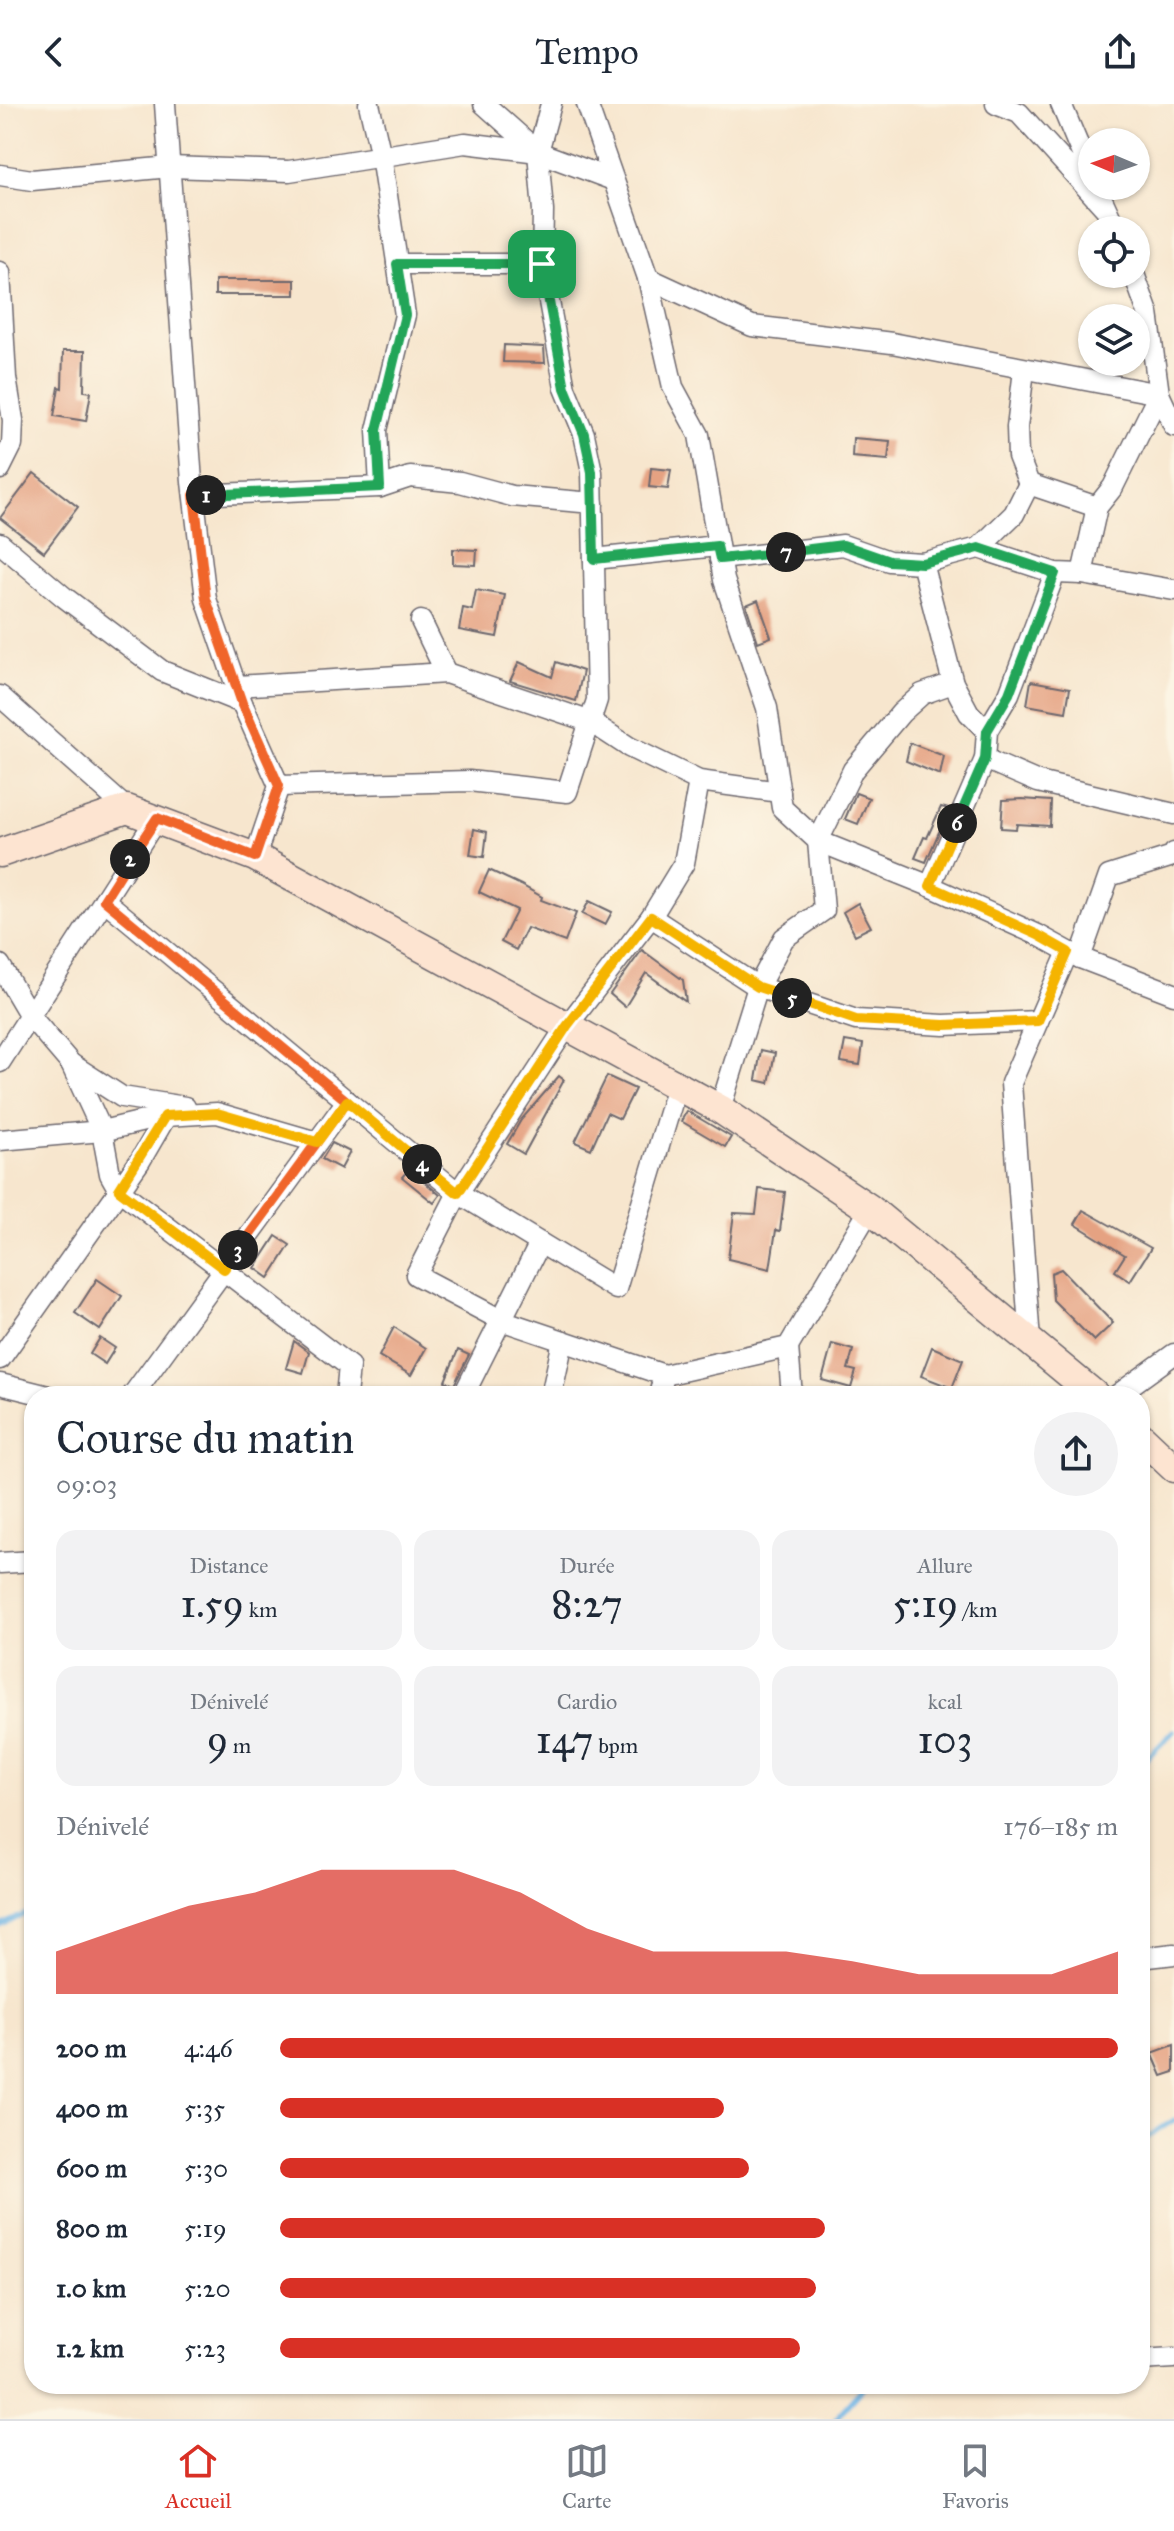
<!DOCTYPE html>
<html lang="fr">
<head>
<meta charset="utf-8">
<style>
	:root { --surface:#fff; --page:#f2f2f3; --text:#1f2937; --muted:#747a83; --line:#e0e1e3; --accent:#d93025 }
	body { margin:0; font-family:"IM FELL Great Primer",serif; background:var(--page); color:var(--text); height:100vh; display:flex; flex-direction:column; font-size:30px; white-space:nowrap }
	* { box-sizing:border-box; margin:0 }
	p { font-size:26px; color:var(--muted) }
	.icon { flex:none; width:44px; height:44px; fill:none; stroke:currentColor; stroke-width:2; stroke-linecap:round; stroke-linejoin:round }
	.map { position:relative; flex:1; overflow:hidden }
	.panel { position:absolute; left:24px; top:1282px; width:1126px; height:1008px; display:flex; flex-direction:column; background:var(--surface); border-radius:32px; box-shadow:0 2px 6px #0004 }
	.panel>* { flex:none }
	.needle { width:52px; rotate:272deg }
	.fabs { position:absolute; left:1078px; top:24px; display:grid; gap:16px }
	.fabs a { display:grid; place-items:center; width:72px; height:72px; border-radius:50%; background:var(--surface); box-shadow:0 2px 6px #0004; font-size:40px }
	.pin { position:absolute; display:grid; place-items:center; width:68px; height:68px; color:#fff; margin:-34px; border-radius:16px; box-shadow:0 4px 12px #0006 }
	.km { position:absolute; width:40px; height:40px; margin:-20px; border-radius:50%; background:#222; color:#fff; font-size:22px; line-height:40px; text-align:center }
	.round { display:grid; place-items:center; flex:none; width:84px; height:84px; border-radius:42px; background:var(--page) }
	.overview { display:flex; align-items:center; justify-content:space-between; height:136px; padding:0 32px }
	h1 { font-size:44px; font-weight:600; line-height:60px }
	.stats { display:grid; grid-template-columns:repeat(3,1fr); gap:12px; height:136px; padding:8px 32px }
	.stats div { display:grid; align-content:center; border-radius:20px; background:var(--page); text-align:center }
	.stats b { font-size:40px; font-weight:600 }
	.stats small { font-size:22px; font-weight:400 }
	.stats p { font-size:22px }
	.chart { height:224px; padding:16px 32px }
	.chart p { display:flex; justify-content:space-between }
	.chart svg { width:100%; height:144px; margin-top:8px; fill:var(--accent); opacity:.7 }
	ul { padding:0 32px; list-style:none; font-size:26px }
	li { display:grid; grid-template-columns:128px 96px 1fr; align-items:center; height:60px }
	li i { height:20px; border-radius:10px; background:var(--accent) }
	header { display:flex; justify-content:space-between; align-items:center; height:104px; padding:0 32px; background:var(--surface); font-size:36px; font-weight:600 }
	.dock { display:flex; justify-content:space-around; align-items:center; height:112px; border-top:2px solid var(--line); background:var(--surface); font-size:22px; color:var(--muted) }
	.dock a { display:grid; justify-items:center; gap:4px }
	.dock .on { color:var(--accent) }
	.map>svg:first-child { display:block }
</style>
</head>
<body>
<header><svg class="icon" aria-label="back" viewBox="0 0 24 24"><path d="M15 5l-7 7 7 7"/></svg>Tempo<svg class="icon" aria-label="share" viewBox="0 0 24 24"><path d="M12 15V3M7 8l5-5 5 5M5 13v7h14v-7"/></svg></header>
<div class="map">
<svg width="1174" height="2315" viewBox="0 0 1174 2315">
	<rect width="100%" height="100%" fill="#fcf5e5"/>
	<filter id="ink" filterUnits="userSpaceOnUse"><feTurbulence type="fractalNoise" baseFrequency=".0125" numOctaves="2"/><feDisplacementMap in="SourceGraphic" scale="16" xChannelSelector="R" yChannelSelector="G"/><feConvolveMatrix kernelMatrix="1 2 1 2 8 2 1 2 1" color-interpolation-filters="sRGB"/></filter>
	<filter id="wash" filterUnits="userSpaceOnUse"><feTurbulence type="fractalNoise" baseFrequency=".006" numOctaves="4" result="noise"/><feDisplacementMap in="SourceGraphic" scale="32" xChannelSelector="R" yChannelSelector="G"/><feGaussianBlur stdDeviation="1.8" result="paint"/><feColorMatrix in="noise" values="0 0 0 0 0 0 0 0 0 0 0 0 0 0 0 0 0 1.4 0 .05"/><feComposite in="paint" operator="in"/></filter>
	<g filter="url(#wash)">
		<rect width="100%" height="100%" fill="#f7e6ce"/>
		<g fill="none" stroke-linecap="round" stroke-linejoin="round">
			<g stroke="#6fb5e6" stroke-width="5">
				<path d="M1140,1661L1174,1627"/>
				<path d="M0,1822L34,1806"/>
				<path d="M1140,2038L1174,2016"/>
				<path d="M835,2315L866,2280"/>
			</g>
		</g>
		<g id="blocks">
			<g fill="#e5a282">
				<rect x="215" y="176" width="80" height="15"/>
				<path d="M504,241L544,243L545,259L503,258Z"/>
				<path d="M63,247H85L84,287L91,288L86,317L54,312L59,283L62,284Z"/>
				<path d="M853,334L890,337L888,356L852,353Z"/>
				<path d="M651,364L671,366L668,385L649,383Z"/>
				<path d="M34,369L78,403L44,448L0,414Z"/>
				<path d="M453,445L477,446L476,461L453,460Z"/>
				<path d="M476,486L505,491L497,533L459,526L463,504L472,506Z"/>
				<path d="M758,496L771,533L758,538L746,501Z"/>
				<path d="M519,558L552,573L556,558L583,567L576,597L510,577Z"/>
				<path d="M1031,577L1070,584L1066,608L1027,601Z"/>
				<path d="M910,639L944,652L940,671L906,657Z"/>
				<path d="M856,689L869,694L858,720L845,715Z"/>
				<path d="M1022,695L1051,697L1050,722L1017,720L1016,725L1001,724L1003,696Z"/>
				<path d="M941,703L949,705L926,758L915,754L924,733L927,734Z"/>
				<path d="M474,725L487,728L484,753L470,751Z"/>
				<path d="M489,766L521,781L542,793L541,796L576,809L565,838L527,824L516,846L501,838L517,806L479,788Z"/>
				<path d="M589,797L612,808L605,821L582,810Z"/>
				<path d="M858,799L871,823L855,831L843,808Z"/>
				<path d="M642,846L683,876L686,898L646,869L625,903L610,890Z"/>
				<path d="M845,937L863,940L860,961L841,958Z"/>
				<path d="M761,946L775,949L769,979L756,976Z"/>
				<path d="M559,972L564,976L524,1050L507,1040L521,1016Z"/>
				<path d="M607,972L635,985L620,1015L607,1009L591,1045L575,1038Z"/>
				<path d="M687,1007L731,1033L725,1043L681,1017Z"/>
				<path d="M332,1039L350,1048L341,1065L322,1055Z"/>
				<path d="M409,1065L440,1091L434,1099L402,1073Z"/>
				<path d="M759,1085L785,1088L780,1127L776,1126L770,1165L728,1155L734,1109L756,1110Z"/>
				<path d="M1083,1106L1151,1144L1130,1177L1115,1167L1125,1151L1075,1120Z"/>
				<path d="M276,1132L290,1141L269,1174L255,1164Z"/>
				<path d="M1061,1165L1113,1219L1094,1237L1053,1196L1051,1169Z"/>
				<path d="M97,1175L122,1192L100,1226L75,1209Z"/>
				<path d="M394,1223L426,1244L411,1271L379,1252Z"/>
				<path d="M100,1234L115,1244L105,1260L90,1250Z"/>
				<path d="M294,1237L309,1248L303,1269L286,1264Z"/>
				<path d="M832,1240L853,1246L848,1265L856,1267L851,1284L822,1276Z"/>
				<path d="M932,1243L963,1256L952,1284L921,1272Z"/>
				<path d="M458,1246L469,1251L454,1281L445,1277Z"/>
				<path d="M1174,1941V1968L1162,1972L1152,1949Z"/>
			</g>
		</g>
	</g>
	<g filter="url(#ink)">
		<use href="#blocks" fill-opacity="0" stroke="#6d676e" stroke-width="2"/>
		<g fill="none" stroke-linecap="round" stroke-linejoin="round">
			<defs>
				<g id="street">
					<path d="M165,0L192,378L206,495L242,599L279,682L255,753"/>
					<path d="M369,0L381,52L405,211L377,326L380,383"/>
					<path d="M484,0L538,48L613,76"/>
					<path d="M587,0L648,174L673,283L699,331L724,476L767,604L782,704L818,737L930,782L1038,831L1080,854L1174,890"/>
					<path d="M996,0L1019,9L1105,104"/>
					<path d="M1061,0L1092,74"/>
					<path d="M0,71L32,76L170,63L289,67L465,39L538,48"/>
					<path d="M1101,93L1116,126"/>
					<path d="M397,160H542"/>
					<path d="M0,168L6,274L13,316L12,341L0,365"/>
					<path d="M1134,170L1148,209L1159,290L1174,322"/>
					<path d="M648,174L752,222L892,239L1159,290"/>
					<path d="M1024,266L1017,323L1018,352L1029,380L1097,403"/>
					<path d="M194,391L380,383L410,373L460,378L512,392L593,399"/>
					<path d="M0,439L64,493L162,567L242,599"/>
					<path d="M979,444L1055,469L1082,470L1174,486"/>
					<path d="M594,455L717,442"/>
					<path d="M720,455L843,441L889,457L922,459L979,444L1014,410L1029,380"/>
					<path d="M922,459L953,579L969,609L987,627"/>
					<path d="M1082,470L1097,403L1113,383L1159,290"/>
					<path d="M421,517L446,569"/>
					<path d="M237,582L446,569L591,618L629,643L699,677L780,688"/>
					<path d="M0,592L127,705"/>
					<path d="M985,655L1038,678L1174,710"/>
					<path d="M699,677L684,759L651,813L567,922L458,1089L416,1171L501,1216L664,1271L788,1243L870,1105"/>
					<path d="M279,682L469,677L567,688L597,596L592,368L584,330L565,284L542,160L543,107L538,48L551,0"/>
					<path d="M930,782L985,655L987,627L1009,590L1055,469"/>
					<path d="M104,796L458,1089L616,1185L677,982"/>
					<path d="M651,813L758,883L856,916L944,921L1038,917"/>
					<path d="M1080,854L1109,772L1173,752L1174,749"/>
					<path d="M0,861L30,912L71,960L122,993L185,1003"/>
					<path d="M0,958L157,714"/>
					<path d="M71,960L102,1027L110,1070L119,1086L349,1262L346,1292"/>
					<path d="M720,1005L758,883L784,834L824,806L818,737L853,666L901,609L922,590L953,579"/>
					<path d="M0,1036L102,1027L165,1012L217,1009L317,1038"/>
					<path d="M1030,1237L1011,979L1068,848"/>
					<path d="M788,1243L792,1292"/>
					<path d="M0,1255L140,1057L169,1007"/>
					<path d="M0,1280L48,1292"/>
					<path d="M132,1292L347,997"/>
					<path d="M463,1292L540,1139"/>
					<path d="M551,1292L563,1237"/>
					<path d="M659,1292L664,1271"/>
					<path d="M1116,1292L1174,1250"/>
					<path d="M0,1459L34,1457"/>
					<path d="M1140,1854L1174,1850"/>
					<path d="M1140,2256L1174,2254"/>
				</g>
				<g id="secondary">
					<path d="M0,749L127,705L255,753L720,1005L870,1105L1096,1292"/>
					<path d="M1140,1332L1174,1364"/>
				</g>
			</defs>
			<use href="#street" stroke="#6d676e" stroke-width="23"/>
			<use href="#secondary" stroke="#6d676e" stroke-width="31"/>
			<use href="#street" stroke="#fff" stroke-width="20"/>
			<use href="#secondary" stroke="#fde4d1" stroke-width="28"/>
		</g>
	</g>
	<g fill="none" stroke-linecap="round" stroke-linejoin="round" filter="url(#ink)">
		<defs>
			<path id="split-1" d="M206,391L380,383L377,326L405,211L397,160H542"/>
			<path id="split-2" d="M130,755L157,714L255,753L279,682L242,599L206,495L194,391H206"/>
			<path id="split-3" d="M130,755L104,796L347,997L238,1146"/>
			<path id="split-4" d="M238,1146L224,1165L119,1086L165,1012L217,1009L317,1038L347,997L422,1060"/>
			<path id="split-5" d="M422,1060L458,1089L567,922L651,813L758,883L792,894"/>
			<path id="split-6" d="M792,894L856,916L944,921L1038,917L1068,848L1038,831L930,782L957,719"/>
			<path id="split-7" d="M786,448L843,441L889,457L922,459L979,444L1055,469L1009,590L987,627L985,655L957,719"/>
			<path id="split-8" d="M542,160L565,284L584,330L592,368L594,455L717,442L720,455L786,448"/>
		</defs>
		<use href="#split-1" stroke="#fff" stroke-width="16"/>
		<use href="#split-2" stroke="#fff" stroke-width="16"/>
		<use href="#split-3" stroke="#fff" stroke-width="16"/>
		<use href="#split-4" stroke="#fff" stroke-width="16"/>
		<use href="#split-5" stroke="#fff" stroke-width="16"/>
		<use href="#split-6" stroke="#fff" stroke-width="16"/>
		<use href="#split-7" stroke="#fff" stroke-width="16"/>
		<use href="#split-8" stroke="#fff" stroke-width="16"/>
		<use href="#split-1" stroke="#22a559" stroke-width="10"/>
		<use href="#split-2" stroke="#f0652b" stroke-width="10"/>
		<use href="#split-3" stroke="#f0652b" stroke-width="10"/>
		<use href="#split-4" stroke="#f5b400" stroke-width="10"/>
		<use href="#split-5" stroke="#f5b400" stroke-width="10"/>
		<use href="#split-6" stroke="#f5b400" stroke-width="10"/>
		<use href="#split-7" stroke="#22a559" stroke-width="10"/>
		<use href="#split-8" stroke="#22a559" stroke-width="10"/>
	</g>
</svg>
<div class="fabs">
<a><svg class="needle" viewBox="-14 -14 28 28"><path d="M0-13l5 13h-10z" fill="#e53935"/><path d="M0 13l5-13h-10z" fill="#747a83"/></svg></a>
<a><svg class="icon" aria-label="locate" viewBox="0 0 24 24"><circle cx="12" cy="12" r="6"/><path d="M12 2v4M12 18v4M2 12h4M18 12h4"/></svg></a>
<a><svg class="icon" aria-label="layers" viewBox="0 0 24 24"><path d="M12 4l9 5-9 5-9-5zM3 14l9 5 9-5"/></svg></a>
</div>
<div class="pin" style="left:542px;top:160px;background:#1e9e55"><svg class="icon" aria-label="arrive" viewBox="0 0 24 24"><path d="M6 21V4h12l-3 4 3 4H6"/></svg></div>
<b class="km" style="left:206px;top:391px">1</b>
<b class="km" style="left:130px;top:755px">2</b>
<b class="km" style="left:238px;top:1146px">3</b>
<b class="km" style="left:422px;top:1060px">4</b>
<b class="km" style="left:792px;top:894px">5</b>
<b class="km" style="left:957px;top:719px">6</b>
<b class="km" style="left:786px;top:448px">7</b>
<section class="panel">
<div class="overview"><div><h1>Course du matin</h1><p>09:03</p></div><a class="round"><svg class="icon" aria-label="share" viewBox="0 0 24 24"><path d="M12 15V3M7 8l5-5 5 5M5 13v7h14v-7"/></svg></a></div>
<div class="stats">
<div><p>Distance</p><b>1.59<small> km</small></b></div>
<div><p>Durée</p><b>8:27</b></div>
<div><p>Allure</p><b>5:19<small> /km</small></b></div>
</div>
<div class="stats">
<div><p>Dénivelé</p><b>9<small> m</small></b></div>
<div><p>Cardio</p><b>147<small> bpm</small></b></div>
<div><p>kcal</p><b>103</b></div>
</div>
<div class="chart"><p><span>Dénivelé</span>176–185 m</p>
<svg viewBox="0 0 160 44" preserveAspectRatio="none"><path d="M0 44V31L10 24L20 17L30 13L40 6L50 6L60 6L70 13L80 24L90 31L100 31L110 31L120 34L130 38L140 38L150 38L160 31V44z"/></svg>
</div>
<ul>
<li><b>200 m</b>4:46<i style="width:100%"></i></li>
<li><b>400 m</b>5:35<i style="width:53%"></i></li>
<li><b>600 m</b>5:30<i style="width:56%"></i></li>
<li><b>800 m</b>5:19<i style="width:65%"></i></li>
<li><b>1.0 km</b>5:20<i style="width:64%"></i></li>
<li><b>1.2 km</b>5:23<i style="width:62%"></i></li>
</ul>
</section>
</div>
<nav class="dock">
<a class="on"><svg class="icon" aria-label="home" viewBox="0 0 24 24"><path d="M3 11l9-7 9 7M6 9v11h12V9"/></svg>Accueil</a>
<a><svg class="icon" aria-label="map" viewBox="0 0 24 24"><path d="M3 6l6-2 6 2 6-2v14l-6 2-6-2-6 2zM9 4v14M15 6v14"/></svg>Carte</a>
<a><svg class="icon" aria-label="saved" viewBox="0 0 24 24"><path d="M7 4h10v16l-5-4-5 4z"/></svg>Favoris</a>
</nav>
</body>
</html>
